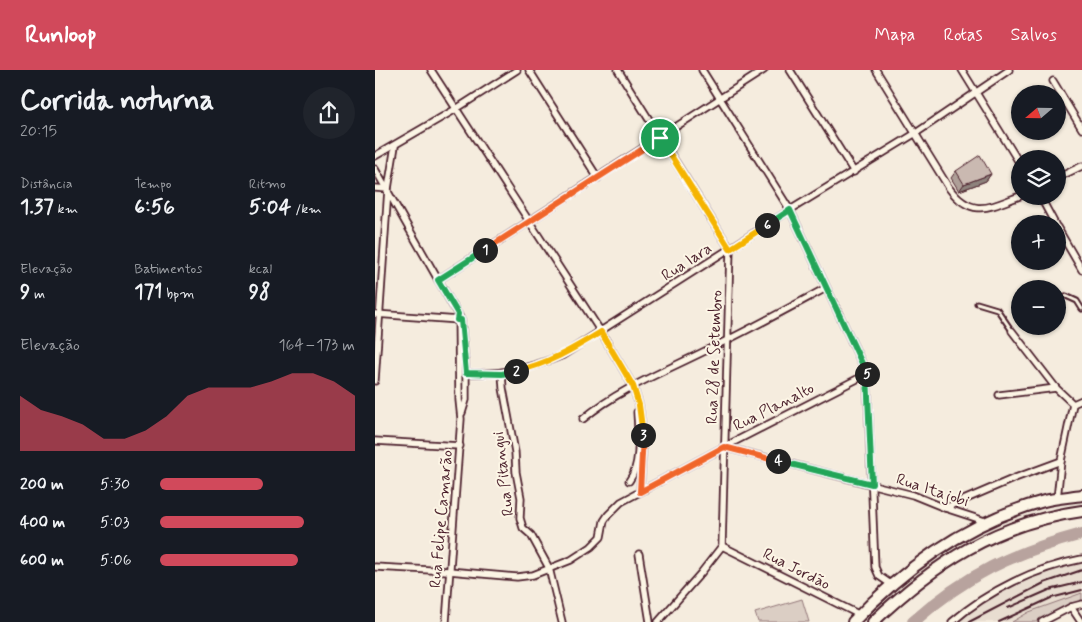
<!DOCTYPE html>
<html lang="pt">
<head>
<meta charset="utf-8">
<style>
	:root { --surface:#171b24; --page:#20242c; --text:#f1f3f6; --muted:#9ea1a6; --accent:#d1495b }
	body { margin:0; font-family:Mynerve,sans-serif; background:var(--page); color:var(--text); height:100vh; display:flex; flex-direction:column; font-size:19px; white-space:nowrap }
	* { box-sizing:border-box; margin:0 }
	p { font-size:16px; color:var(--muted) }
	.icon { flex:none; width:28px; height:28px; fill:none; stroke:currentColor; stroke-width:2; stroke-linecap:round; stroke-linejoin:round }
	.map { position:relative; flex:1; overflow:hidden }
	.side { display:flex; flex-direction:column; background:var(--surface); width:375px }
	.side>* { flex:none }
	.needle { width:32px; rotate:250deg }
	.tools { position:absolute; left:636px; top:15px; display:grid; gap:10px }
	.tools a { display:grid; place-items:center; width:55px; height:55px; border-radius:50%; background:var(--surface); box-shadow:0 1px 4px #0004; font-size:25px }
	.pin { position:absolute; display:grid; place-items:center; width:42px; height:42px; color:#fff; margin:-21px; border:2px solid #fff; border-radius:50%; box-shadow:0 1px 5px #0007 }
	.km { position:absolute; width:25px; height:25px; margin:-12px; border-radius:50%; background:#222; color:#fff; font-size:14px; line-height:25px; text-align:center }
	.round { display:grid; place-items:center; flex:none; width:52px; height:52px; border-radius:26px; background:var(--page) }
	.summary { display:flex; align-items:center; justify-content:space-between; height:85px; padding:0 20px }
	h1 { font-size:28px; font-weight:700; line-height:38px }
	.stats { display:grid; grid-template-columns:repeat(3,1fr); gap:8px; height:85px; padding:5px 20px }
	.stats div { display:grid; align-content:center }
	.stats b { font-size:21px; font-weight:700 }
	.stats small { font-size:14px; font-weight:400 }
	.stats p { font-size:14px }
	.chart { height:140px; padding:10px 20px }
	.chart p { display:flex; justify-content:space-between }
	.chart svg { width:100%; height:90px; margin-top:5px; fill:var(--accent); opacity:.7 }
	ul { padding:0 20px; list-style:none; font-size:16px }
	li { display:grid; grid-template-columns:80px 60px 1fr; align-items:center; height:38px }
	li i { height:12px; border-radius:6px; background:var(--accent) }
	header { display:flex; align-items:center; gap:30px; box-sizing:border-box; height:70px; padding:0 25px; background:var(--accent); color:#fff }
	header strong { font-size:24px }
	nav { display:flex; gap:28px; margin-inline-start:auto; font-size:18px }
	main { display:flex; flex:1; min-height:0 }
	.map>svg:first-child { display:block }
</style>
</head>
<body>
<header>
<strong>Runloop</strong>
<nav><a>Mapa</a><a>Rotas</a><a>Salvos</a></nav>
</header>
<main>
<section class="side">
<div class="summary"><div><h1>Corrida noturna</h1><p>20:15</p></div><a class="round"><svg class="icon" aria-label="share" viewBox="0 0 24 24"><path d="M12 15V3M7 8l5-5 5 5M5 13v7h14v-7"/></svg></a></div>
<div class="stats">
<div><p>Distância</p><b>1.37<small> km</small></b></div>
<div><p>Tempo</p><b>6:56</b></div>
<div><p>Ritmo</p><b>5:04<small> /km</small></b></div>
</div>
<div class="stats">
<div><p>Elevação</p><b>9<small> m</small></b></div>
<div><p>Batimentos</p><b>171<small> bpm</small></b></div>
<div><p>kcal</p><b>98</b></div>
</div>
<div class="chart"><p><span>Elevação</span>164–173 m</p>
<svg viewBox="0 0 160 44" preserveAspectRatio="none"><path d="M0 44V17L10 24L20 27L30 31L40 38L50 38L60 34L70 27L80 17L90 13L100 13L110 13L120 10L130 6L140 6L150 10L160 17V44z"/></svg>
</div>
<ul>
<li><b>200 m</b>5:30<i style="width:53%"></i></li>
<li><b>400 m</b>5:03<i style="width:74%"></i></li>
<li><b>600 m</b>5:06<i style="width:71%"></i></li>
</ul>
</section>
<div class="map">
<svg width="707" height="552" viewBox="0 0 707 552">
	<rect width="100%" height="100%" fill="#f5ecde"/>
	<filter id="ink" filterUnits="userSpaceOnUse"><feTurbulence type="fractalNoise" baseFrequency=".02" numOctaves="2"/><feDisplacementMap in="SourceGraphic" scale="10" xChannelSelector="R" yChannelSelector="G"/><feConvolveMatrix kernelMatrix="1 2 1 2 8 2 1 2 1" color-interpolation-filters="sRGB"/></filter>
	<g filter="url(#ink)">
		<path fill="#e8ddd0" d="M707,492V530L653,552H579L586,545L643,509L680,497Z"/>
		<g fill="#dbcec4" stroke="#927678">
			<path d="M707,523V533L696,535L663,552H637L654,542Z"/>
			<path d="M427,529L434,552H383L380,543Z"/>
		</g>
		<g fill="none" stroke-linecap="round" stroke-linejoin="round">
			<path stroke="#b8a39e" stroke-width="12" d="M538,552C592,504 637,483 707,464"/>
			<defs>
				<g id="service">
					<path d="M691,226L702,231L707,239"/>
					<path d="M602,233L622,239L637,261"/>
				</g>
				<g id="minor">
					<path d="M56,0L226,262L258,316L264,335L268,366L265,422"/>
					<path d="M154,0L223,108"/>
					<path d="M243,0L355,179L347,476L326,503L283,552"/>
					<path d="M327,0L415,140L492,304L500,497L504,506L517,515"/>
					<path d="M415,0L479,102"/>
					<path d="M501,0L574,118C597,149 615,137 645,126"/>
					<path d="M587,0L645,94"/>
					<path d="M678,11L707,59"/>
					<path d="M0,86L81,39L142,0"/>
					<path d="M0,99L86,250L91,303V330L87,343"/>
					<path d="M682,108L707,96"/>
					<path d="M0,118L13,119"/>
					<path d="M665,126L680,154"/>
					<path d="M682,157L707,200"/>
					<path d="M63,210L389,0"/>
					<path d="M0,244L84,250"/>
					<path d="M637,261L681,318L698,334"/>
					<path d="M91,303C126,306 156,298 188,285L415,140L541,63L634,0"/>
					<path d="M127,304L128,318L140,382L141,402L146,428L145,448L148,458L156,465L174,498L187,552"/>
					<path d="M0,311L13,119L20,76"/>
					<path d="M624,325L681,318"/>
					<path d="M698,334L707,330"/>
					<path d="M208,349C244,319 290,301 332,280C372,261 412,239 451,218"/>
					<path d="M0,371L85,376"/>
					<path d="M349,377L538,425L570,438L613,452"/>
					<path d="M254,411C267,394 263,363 262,342"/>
					<path d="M682,429L686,391L698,334"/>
					<path d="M570,438L640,408L686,391"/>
					<path d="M347,476L485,545"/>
					<path d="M264,484L275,552"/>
					<path d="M0,497L74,501L142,507L158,505L196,490L216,477L226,467L229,451L233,445L246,432L349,377L492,304"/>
					<path d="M696,537L706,552"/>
					<path d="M71,552L86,349L84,330L83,244"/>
					<path d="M577,552C614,520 660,498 707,489"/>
					<path d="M667,552L696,537L707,534"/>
				</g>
				<g id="primary">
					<path d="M478,552C531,496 595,451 669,431C681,428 695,427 707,425"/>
					<path d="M498,552C560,493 620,453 707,441"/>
				</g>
			</defs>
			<use href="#service" stroke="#4a1f2b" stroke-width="7"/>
			<use href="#minor" stroke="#4a1f2b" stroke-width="9"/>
			<use href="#primary" stroke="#4a1f2b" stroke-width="14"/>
			<use href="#service" stroke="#fcf5e5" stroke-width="3"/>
			<use href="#minor" stroke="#fcf5e5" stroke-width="5.5"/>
			<use href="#primary" stroke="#fcf5e5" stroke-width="10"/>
			<g stroke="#4a1f2b" stroke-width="2">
				<path d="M633,538L674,520L707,512"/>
				<path d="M594,552L669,513L707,500"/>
				<path d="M624,552L676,528L707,520"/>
			</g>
		</g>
		<path fill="#ae9f98" stroke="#4a1f2b" d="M581,101L616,104L611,111L584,121L576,108Z"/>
		<path fill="#8d827c" stroke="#4a1f2b" d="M616,104L611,111L584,121L589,114Z"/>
		<path fill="#cab9b1" stroke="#4a1f2b" d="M605,85L616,104L589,114L581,101Z"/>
	</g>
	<g fill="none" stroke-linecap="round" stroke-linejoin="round" filter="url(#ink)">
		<defs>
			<path id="split-1" d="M110,180L285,68"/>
			<path id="split-2" d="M110,180L63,210L83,244L82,250H86L91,303L127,304L141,301"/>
			<path id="split-3" d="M141,301C173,294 198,279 226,262L258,316L264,335L268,365"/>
			<path id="split-4" d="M268,365L265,422L349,377L403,391"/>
			<path id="split-5" d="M403,391L497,414L492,304"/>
			<path id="split-6" d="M392,155L415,140L492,304"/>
			<path id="split-7" d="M285,68L355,179L392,155"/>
		</defs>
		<use href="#split-1" stroke="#fff" stroke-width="10"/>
		<use href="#split-2" stroke="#fff" stroke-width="10"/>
		<use href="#split-3" stroke="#fff" stroke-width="10"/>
		<use href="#split-4" stroke="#fff" stroke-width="10"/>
		<use href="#split-5" stroke="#fff" stroke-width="10"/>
		<use href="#split-6" stroke="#fff" stroke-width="10"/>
		<use href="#split-7" stroke="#fff" stroke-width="10"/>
		<use href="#split-1" stroke="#f0652b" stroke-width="6"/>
		<use href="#split-2" stroke="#22a559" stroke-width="6"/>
		<use href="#split-3" stroke="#f5b400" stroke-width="6"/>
		<use href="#split-4" stroke="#f0652b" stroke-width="6"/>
		<use href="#split-5" stroke="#22a559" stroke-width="6"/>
		<use href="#split-6" stroke="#22a559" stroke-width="6"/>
		<use href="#split-7" stroke="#f5b400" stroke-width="6"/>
	</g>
	<g text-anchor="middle" stroke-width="4" stroke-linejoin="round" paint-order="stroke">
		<g font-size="16" fill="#4a1f2b" stroke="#fcf5e5">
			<text transform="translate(311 191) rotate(-33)" y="6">Rua Iara</text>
			<text transform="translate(338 287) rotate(-88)" y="6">Rua 28 de Setembro</text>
			<text transform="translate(398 336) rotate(-27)" y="6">Rua Planalto</text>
			<text transform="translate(127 404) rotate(-97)" y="6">Rua Pitangui</text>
			<text transform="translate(558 419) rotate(18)" y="6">Rua Itajobi</text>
			<text transform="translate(65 449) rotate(-85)" y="6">Rua Felipe Camarão</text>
			<text transform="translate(422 498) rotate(27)" y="6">Rua Jordão</text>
		</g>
	</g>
</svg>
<div class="tools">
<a><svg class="needle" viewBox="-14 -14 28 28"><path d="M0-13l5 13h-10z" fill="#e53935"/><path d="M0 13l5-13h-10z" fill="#9ea1a6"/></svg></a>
<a><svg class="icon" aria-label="layers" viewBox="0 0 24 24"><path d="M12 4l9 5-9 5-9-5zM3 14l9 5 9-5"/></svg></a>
<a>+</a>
<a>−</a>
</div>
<div class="pin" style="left:285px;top:68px;background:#1e9e55"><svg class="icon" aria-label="arrive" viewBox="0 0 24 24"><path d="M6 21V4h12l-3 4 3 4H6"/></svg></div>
<b class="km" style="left:110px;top:180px">1</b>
<b class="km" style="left:141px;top:301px">2</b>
<b class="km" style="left:268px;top:365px">3</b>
<b class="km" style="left:403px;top:391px">4</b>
<b class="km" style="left:492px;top:304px">5</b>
<b class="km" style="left:392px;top:155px">6</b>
</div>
</main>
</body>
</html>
